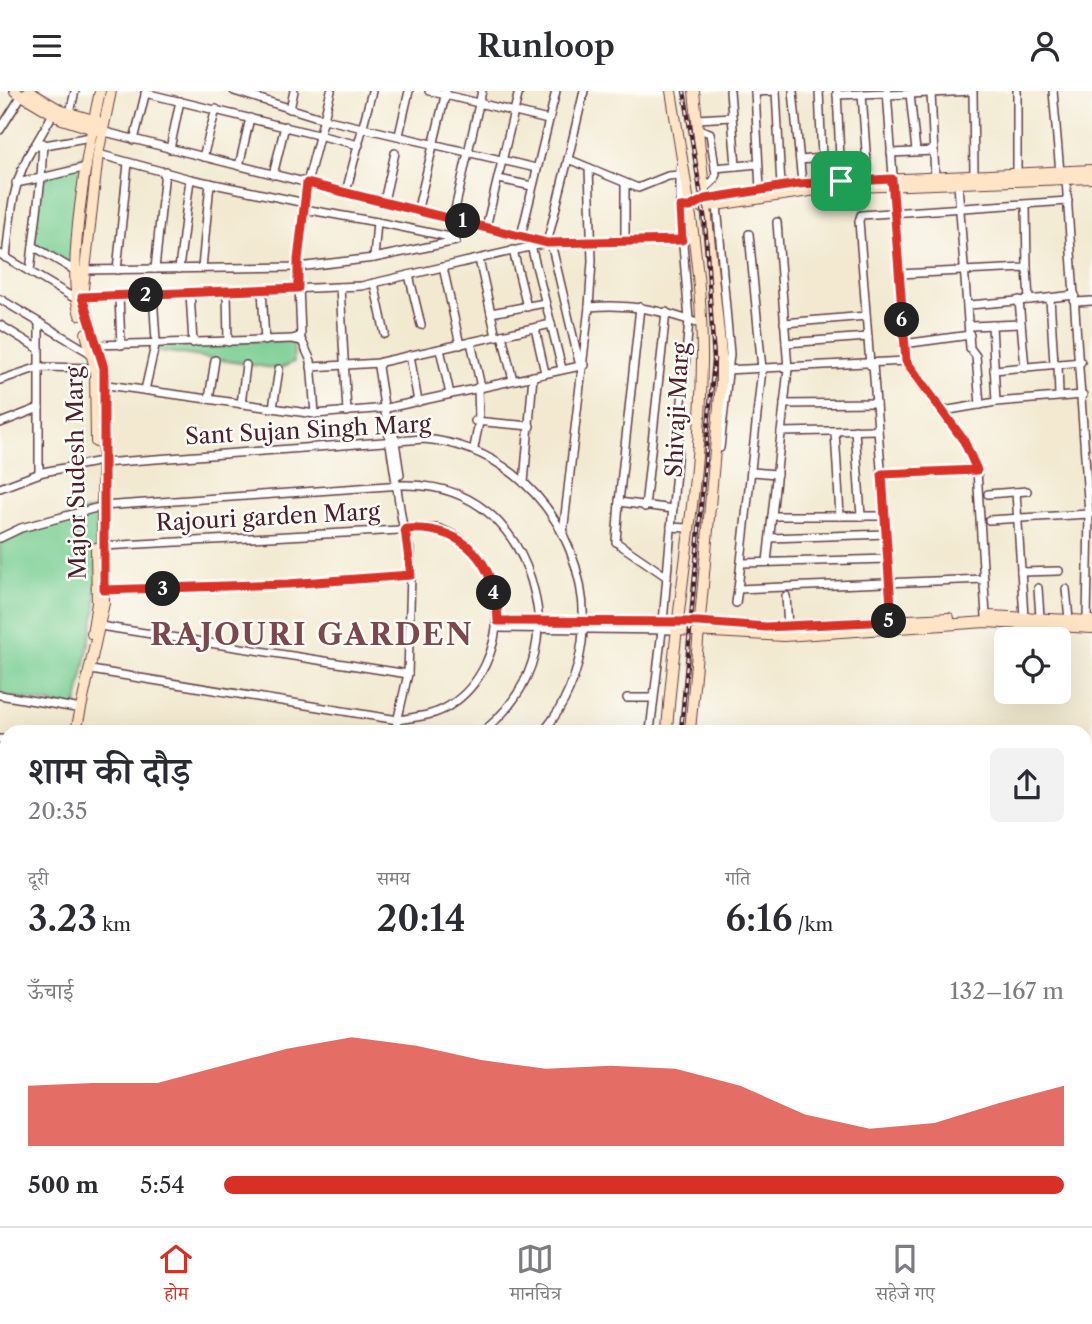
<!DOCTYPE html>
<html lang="hi">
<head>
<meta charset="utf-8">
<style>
	:root { --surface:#fff; --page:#f2f2f3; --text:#2b2b33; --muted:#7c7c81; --line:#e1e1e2; --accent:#d93025 }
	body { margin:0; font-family:"Libre Caslon Text","Noto Serif Devanagari",serif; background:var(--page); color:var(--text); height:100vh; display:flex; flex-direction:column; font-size:26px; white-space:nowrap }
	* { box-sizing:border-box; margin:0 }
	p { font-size:23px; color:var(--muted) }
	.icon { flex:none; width:38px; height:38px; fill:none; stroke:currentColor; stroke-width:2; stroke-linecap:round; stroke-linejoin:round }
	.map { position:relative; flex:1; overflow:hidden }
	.details { position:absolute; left:0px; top:634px; width:1092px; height:502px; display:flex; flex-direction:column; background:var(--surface); border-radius:21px 21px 0 0; box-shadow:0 7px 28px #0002 }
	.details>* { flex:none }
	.controls { position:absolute; left:994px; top:536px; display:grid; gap:14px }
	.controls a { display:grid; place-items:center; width:77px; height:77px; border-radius:10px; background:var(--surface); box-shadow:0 7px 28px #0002; font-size:35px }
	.pin { position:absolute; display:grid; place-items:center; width:60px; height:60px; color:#fff; margin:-30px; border-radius:14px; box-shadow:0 4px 10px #0006 }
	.km { position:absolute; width:35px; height:35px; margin:-18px; border-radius:50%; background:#222; color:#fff; font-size:19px; line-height:35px; text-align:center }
	.round { display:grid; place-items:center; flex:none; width:74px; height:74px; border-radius:10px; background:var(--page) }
	.overview { display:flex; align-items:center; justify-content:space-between; height:119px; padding:0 28px }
	h1 { font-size:38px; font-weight:600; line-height:52px }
	.figures { display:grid; grid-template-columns:repeat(3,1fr); gap:10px; height:119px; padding:7px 28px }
	.figures div { display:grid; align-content:center }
	.figures b { font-size:35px; font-weight:600 }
	.figures small { font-size:19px; font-weight:400 }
	.figures p { font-size:19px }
	.chart { height:196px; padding:14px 28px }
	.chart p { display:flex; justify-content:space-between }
	.chart svg { width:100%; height:126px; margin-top:7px; fill:var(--accent); opacity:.7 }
	ul { padding:0 28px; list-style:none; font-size:23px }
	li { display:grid; grid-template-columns:112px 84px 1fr; align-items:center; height:52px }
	li i { height:18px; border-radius:9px; background:var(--accent) }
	header { display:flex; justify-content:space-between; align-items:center; height:91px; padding:0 28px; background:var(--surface); font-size:32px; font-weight:600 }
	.tabs { display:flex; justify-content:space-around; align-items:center; height:98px; border-top:2px solid var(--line); background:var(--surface); font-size:19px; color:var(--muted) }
	.tabs a { display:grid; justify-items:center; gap:4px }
	.tabs .active { color:var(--accent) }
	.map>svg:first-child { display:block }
</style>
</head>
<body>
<header><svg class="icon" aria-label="menu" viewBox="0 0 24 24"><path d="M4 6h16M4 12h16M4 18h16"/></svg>Runloop<svg class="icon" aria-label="person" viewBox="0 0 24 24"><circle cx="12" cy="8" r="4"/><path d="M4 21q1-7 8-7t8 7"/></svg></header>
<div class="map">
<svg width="1092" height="1135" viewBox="0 0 1092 1135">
	<rect width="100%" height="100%" fill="#fdfcf7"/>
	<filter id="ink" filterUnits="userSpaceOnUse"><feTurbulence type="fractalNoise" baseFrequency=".0143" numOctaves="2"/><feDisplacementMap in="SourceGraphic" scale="14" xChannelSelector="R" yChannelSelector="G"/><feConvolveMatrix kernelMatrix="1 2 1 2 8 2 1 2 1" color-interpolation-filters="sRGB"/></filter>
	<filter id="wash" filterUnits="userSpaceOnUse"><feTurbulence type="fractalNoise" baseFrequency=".00686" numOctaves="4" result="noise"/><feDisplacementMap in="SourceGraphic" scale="28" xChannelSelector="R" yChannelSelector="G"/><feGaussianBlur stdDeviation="1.57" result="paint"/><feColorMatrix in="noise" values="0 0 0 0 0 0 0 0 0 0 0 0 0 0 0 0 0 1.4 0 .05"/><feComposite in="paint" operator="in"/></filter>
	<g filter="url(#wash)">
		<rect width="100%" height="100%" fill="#f2e9d0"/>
		<g fill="#78cd91" stroke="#61765e" stroke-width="2">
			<path d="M89,63L74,179L33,155L41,81Z"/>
			<path d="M293,248L294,271L279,278L156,259L155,253Z"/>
			<path d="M96,417V519L76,617L0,604V447Z"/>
		</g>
	</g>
	<g filter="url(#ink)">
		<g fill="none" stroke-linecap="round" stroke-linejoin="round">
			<defs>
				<g id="street">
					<path d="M234,0L324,28L536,77"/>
					<path d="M429,0L548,29"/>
					<path d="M584,0L568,68L638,97L668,85L680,84"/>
					<path d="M730,0L736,75"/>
					<path d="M755,0L760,99"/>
					<path d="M776,0L781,95"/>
					<path d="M793,0L802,92"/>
					<path d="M837,0L841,90"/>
					<path d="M887,0L906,270L964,350L977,379L986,525"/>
					<path d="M1017,0V83"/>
					<path d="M1053,0L1060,82"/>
					<path d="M755,1L775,0"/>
					<path d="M145,2L359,54"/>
					<path d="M931,2L935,86"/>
					<path d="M862,3L868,89"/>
					<path d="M910,3L916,60"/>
					<path d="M837,4L887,2"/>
					<path d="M887,4L973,0L974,85"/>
					<path d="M290,18L294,0"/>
					<path d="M69,26L75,0"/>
					<path d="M697,28L732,26"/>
					<path d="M698,38L710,42L716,83L714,89L704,98"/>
					<path d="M0,39L22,4"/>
					<path d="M101,40L547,152L693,148"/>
					<path d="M399,44L409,0"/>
					<path d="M134,49L146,0"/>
					<path d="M35,54L53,23"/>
					<path d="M170,58L180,10"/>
					<path d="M891,62L934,60"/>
					<path d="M98,63L190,88L179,178"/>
					<path d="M203,66L216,18"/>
					<path d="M800,69L822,67L819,0"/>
					<path d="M239,75L250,27"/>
					<path d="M715,77L758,73"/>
					<path d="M273,84L285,35"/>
					<path d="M190,88L305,112"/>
					<path d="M499,88L532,95"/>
					<path d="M1066,88L1089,423L1087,529"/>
					<path d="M16,92L41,87L43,52"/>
					<path d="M625,93V149"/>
					<path d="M958,93L970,257L976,265L980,314"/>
					<path d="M346,101L372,0"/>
					<path d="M384,110L395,62"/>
					<path d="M717,114L730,263L720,357"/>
					<path d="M418,117L446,1"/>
					<path d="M453,127L482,0"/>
					<path d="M486,136L519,0"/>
					<path d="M749,143L762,278L738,498L984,488"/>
					<path d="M521,145L556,0"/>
					<path d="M551,152L580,275"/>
					<path d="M33,155L74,179"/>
					<path d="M513,159L527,216"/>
					<path d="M0,163L74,207L361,195L547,152L568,68"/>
					<path d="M6,167C10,128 12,90 33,56L91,46"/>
					<path d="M374,167L456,150L455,147L377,131"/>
					<path d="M479,168L496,245"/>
					<path d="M443,176L460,254"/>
					<path d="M202,177L210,92"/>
					<path d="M155,178L165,80"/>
					<path d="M83,179L298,176L374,167L377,131L304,118"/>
					<path d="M117,179L128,72"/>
					<path d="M30,180L41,87L87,76"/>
					<path d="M898,183L1027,177L1026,114"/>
					<path d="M409,184L421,234"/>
					<path d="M374,192L385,243"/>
					<path d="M340,196L347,321"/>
					<path d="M262,198L265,250"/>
					<path d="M227,200L228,251"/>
					<path d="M190,202L193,252"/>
					<path d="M119,205L121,254"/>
					<path d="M1050,207L1054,273"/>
					<path d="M0,208L92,263"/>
					<path d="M1019,209L1025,277"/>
					<path d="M1029,209L1075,204"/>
					<path d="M1076,211L1092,210"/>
					<path d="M969,214L1029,209L1027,177"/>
					<path d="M589,216C630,212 661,219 700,233"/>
					<path d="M640,216L619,411L673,418"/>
					<path d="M491,222L545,212"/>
					<path d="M39,232V382"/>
					<path d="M784,232L866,225"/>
					<path d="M551,233L562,278"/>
					<path d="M0,234L39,258"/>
					<path d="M992,234L996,311"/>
					<path d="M970,235L1021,233"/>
					<path d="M535,237L545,282"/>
					<path d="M502,244L513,289"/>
					<path d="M471,251L481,296"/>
					<path d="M786,252L868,246"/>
					<path d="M903,253L970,244"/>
					<path d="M97,254L293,248"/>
					<path d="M440,258L450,303"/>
					<path d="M410,264L418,311"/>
					<path d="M1058,273L1059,305"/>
					<path d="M870,274L859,130L861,124L1068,110"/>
					<path d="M873,274L893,532"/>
					<path d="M311,276L380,272"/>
					<path d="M725,279L906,270"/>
					<path d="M994,279L1081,271"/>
					<path d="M0,289L39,276L96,277"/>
					<path d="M100,293L315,323L387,317L585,274"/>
					<path d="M145,299L156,250L153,203"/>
					<path d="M209,308L215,269"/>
					<path d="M241,313L246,274"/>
					<path d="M784,313L876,312"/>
					<path d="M273,317L279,278"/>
					<path d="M943,320L996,311L1083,304"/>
					<path d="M315,323L311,270L302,250L293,248L301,245L298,169L307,92L331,0"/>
					<path d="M475,330L530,335"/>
					<path d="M0,332L39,317"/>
					<path d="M855,339L861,425"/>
					<path d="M781,341L878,339"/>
					<path d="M835,341L840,425"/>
					<path d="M394,344L400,384"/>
					<path d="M474,357L479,331L478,296"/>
					<path d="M102,372L424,348C564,360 632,532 544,640"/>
					<path d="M752,381L777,383"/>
					<path d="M882,383L977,379"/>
					<path d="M524,392L533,285"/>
					<path d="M0,397L43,381L96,371"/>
					<path d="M1016,401L1024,526"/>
					<path d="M988,403L1027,400"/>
					<path d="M619,411L616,451L667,486"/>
					<path d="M102,415L402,394C486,392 532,452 539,531"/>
					<path d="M645,416L666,221"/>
					<path d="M772,425H885"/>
					<path d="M989,429L1089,423"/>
					<path d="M671,436L687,437"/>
					<path d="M563,442L589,216L592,170L589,77"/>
					<path d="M0,447L21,437L96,417"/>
					<path d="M770,447L887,443"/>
					<path d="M767,471L788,278L777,131"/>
					<path d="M742,472L889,468"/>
					<path d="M1021,481L1059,480"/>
					<path d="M1038,497L1040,526"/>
					<path d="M1066,498L1069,528"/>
					<path d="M104,499L288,493L411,484"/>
					<path d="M786,505L788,536"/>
					<path d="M736,512L738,498"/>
					<path d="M498,530L677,532"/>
					<path d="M100,535L408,583"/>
					<path d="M498,537L676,539"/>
					<path d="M91,579L398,629C415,626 434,625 449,615C513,575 516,462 437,437L103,455"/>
					<path d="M0,604L76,617"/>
					<path d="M627,607H653"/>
					<path d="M395,640L408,583L411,484L410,459L402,430L378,276L381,271L551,233L531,155"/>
					<path d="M484,640C515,614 536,580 538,538"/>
					<path d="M650,640L663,531L689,229L680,116V77"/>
					<path d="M0,648L7,649"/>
					<path d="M0,781L7,783"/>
					<path d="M0,879L7,860"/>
					<path d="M0,901L7,892"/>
					<path d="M0,977L7,966"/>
					<path d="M0,1060L7,1054"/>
					<path d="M0,1102L7,1106"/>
					<path d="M56,1129L71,1135"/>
					<path d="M224,1129L236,1132"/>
					<path d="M380,1129L404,1135"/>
					<path d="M566,1129L590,1135"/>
					<path d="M592,1129L618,1135"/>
					<path d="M752,1129V1135"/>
					<path d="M806,1129L807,1135"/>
					<path d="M827,1129V1135"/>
					<path d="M845,1129L846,1135"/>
					<path d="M864,1129V1135"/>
					<path d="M113,1135L115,1129"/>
					<path d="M133,1135L134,1129"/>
					<path d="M153,1135L154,1129"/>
					<path d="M180,1135L181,1129"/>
					<path d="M208,1135L209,1129"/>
					<path d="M259,1135L260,1129"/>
					<path d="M284,1135L285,1129"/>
					<path d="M335,1135L336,1129"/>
					<path d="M352,1135L353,1129"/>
					<path d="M420,1135L422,1129"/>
					<path d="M444,1135V1129"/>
					<path d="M542,1135L543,1129"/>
					<path d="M635,1135L637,1129"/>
					<path d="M720,1135L722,1129"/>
					<path d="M737,1135L739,1129"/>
					<path d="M882,1135V1129"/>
					<path d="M910,1135L911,1129"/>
				</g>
				<g id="secondary">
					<path d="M15,0L62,28L97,39"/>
					<path d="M28,0L62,20L97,30"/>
					<path d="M700,111L798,93L1092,79"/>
					<path d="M702,116L830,97L1092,87"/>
					<path d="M80,224C65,178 89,50 100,0"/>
					<path d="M86,242L95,277L96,351"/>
					<path d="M988,525L1092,530"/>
					<path d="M677,532L766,536L949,527"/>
					<path d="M676,539L784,545L986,531L1092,537"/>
					<path d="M92,543L97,512L96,457"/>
					<path d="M76,640L104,512L102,415L104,277L82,206L98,63L111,0"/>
					<path d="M667,640C675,517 701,394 702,270C703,180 685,88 671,0"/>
					<path d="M690,640L721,292V263L694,0"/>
					<path d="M0,710L7,711"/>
					<path d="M1085,945L1092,939"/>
					<path d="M1085,959L1092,953"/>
					<path d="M1040,1129L1043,1135"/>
					<path d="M1082,1129L1084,1135"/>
					<path d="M675,1135L676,1129"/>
					<path d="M694,1135L696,1129"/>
				</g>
				<g id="primary">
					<path d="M0,728L7,729"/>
					<path d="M0,737L7,739"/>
					<path d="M1056,1129L1059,1135"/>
					<path d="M1067,1129L1070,1135"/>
				</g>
			</defs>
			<use href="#street" stroke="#633d44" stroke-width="10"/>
			<use href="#secondary" stroke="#633d44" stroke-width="12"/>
			<use href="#primary" stroke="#633d44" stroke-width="13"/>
			<use href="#street" stroke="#fff" stroke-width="7"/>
			<use href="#secondary" stroke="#ffe4c6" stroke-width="10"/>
			<use href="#primary" stroke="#ffbb71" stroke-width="10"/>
			<defs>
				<g id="rail">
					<path d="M681,640L714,269L705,130L684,0"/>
					<path d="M0,723L7,725"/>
					<path d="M1085,1032L1092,1045"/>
					<path d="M684,1135L685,1129"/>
				</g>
			</defs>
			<use href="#rail" stroke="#4a1f2b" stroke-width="4.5"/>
			<use href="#rail" stroke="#fdfcf7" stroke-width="2" stroke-dasharray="5" stroke-linecap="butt"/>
		</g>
	</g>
	<g fill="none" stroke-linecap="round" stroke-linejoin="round" filter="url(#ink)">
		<defs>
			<path id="route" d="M892,88L906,270L964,350L977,379L882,383L892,530L766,536L699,531L498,530C496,471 465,434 405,438L411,484L288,493L104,499V277L82,206L298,197V169L307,92L547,152L682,149L680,116H690L705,108L798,93Z"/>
		</defs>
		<use href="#route" stroke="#fff" stroke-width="14"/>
		<use href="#route" stroke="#d93025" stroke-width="9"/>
	</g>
	<g text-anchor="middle" stroke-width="5" stroke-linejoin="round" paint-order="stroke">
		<g font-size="23" fill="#4a1f2b" stroke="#fdfcf7">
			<text transform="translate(677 319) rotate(-87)" y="8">Shivaji Marg</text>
			<text transform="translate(308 339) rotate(-3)" y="8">Sant Sujan Singh Marg</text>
			<text transform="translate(76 382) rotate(-91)" y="8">Major Sudesh Marg</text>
			<text transform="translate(268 426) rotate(-3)" y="8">Rajouri garden Marg</text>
		</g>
		<g font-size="30" font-weight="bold" letter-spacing="2" fill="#7c474d" stroke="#fdfcf7">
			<text x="312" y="554">RAJOURI GARDEN</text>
		</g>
	</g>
</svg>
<div class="controls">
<a><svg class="icon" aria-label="locate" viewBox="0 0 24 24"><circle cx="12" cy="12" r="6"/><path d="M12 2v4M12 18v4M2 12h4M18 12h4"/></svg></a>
</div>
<div class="pin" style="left:841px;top:90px;background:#1e9e55"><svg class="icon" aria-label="arrive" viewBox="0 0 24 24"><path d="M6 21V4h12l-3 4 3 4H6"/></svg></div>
<b class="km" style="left:463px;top:130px">1</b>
<b class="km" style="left:146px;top:204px">2</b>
<b class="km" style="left:163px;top:498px">3</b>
<b class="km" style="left:494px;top:502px">4</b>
<b class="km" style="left:889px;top:530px">5</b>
<b class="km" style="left:902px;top:229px">6</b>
<section class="details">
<div class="overview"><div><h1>शाम की दौड़</h1><p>20:35</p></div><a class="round"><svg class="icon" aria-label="share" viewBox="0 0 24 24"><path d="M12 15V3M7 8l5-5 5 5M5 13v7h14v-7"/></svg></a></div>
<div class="figures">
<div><p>दूरी</p><b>3.23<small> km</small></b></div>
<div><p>समय</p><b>20:14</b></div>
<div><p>गति</p><b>6:16<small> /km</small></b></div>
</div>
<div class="chart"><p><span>ऊँचाई</span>132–167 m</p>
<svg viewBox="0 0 160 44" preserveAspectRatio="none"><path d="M0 44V23L10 22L20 22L30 16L40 10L50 6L60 9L70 14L80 17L90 16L100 17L110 23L120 33L130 38L140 36L150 29L160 23V44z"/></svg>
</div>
<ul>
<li><b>500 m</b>5:54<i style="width:100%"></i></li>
</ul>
</section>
</div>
<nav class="tabs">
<a class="active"><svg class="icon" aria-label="home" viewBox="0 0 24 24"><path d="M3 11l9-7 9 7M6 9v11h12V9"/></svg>होम</a>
<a><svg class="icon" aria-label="map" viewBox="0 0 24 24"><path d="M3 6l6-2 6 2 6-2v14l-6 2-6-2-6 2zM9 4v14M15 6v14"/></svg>मानचित्र</a>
<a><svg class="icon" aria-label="saved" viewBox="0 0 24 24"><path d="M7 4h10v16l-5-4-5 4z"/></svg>सहेजे गए</a>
</nav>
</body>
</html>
